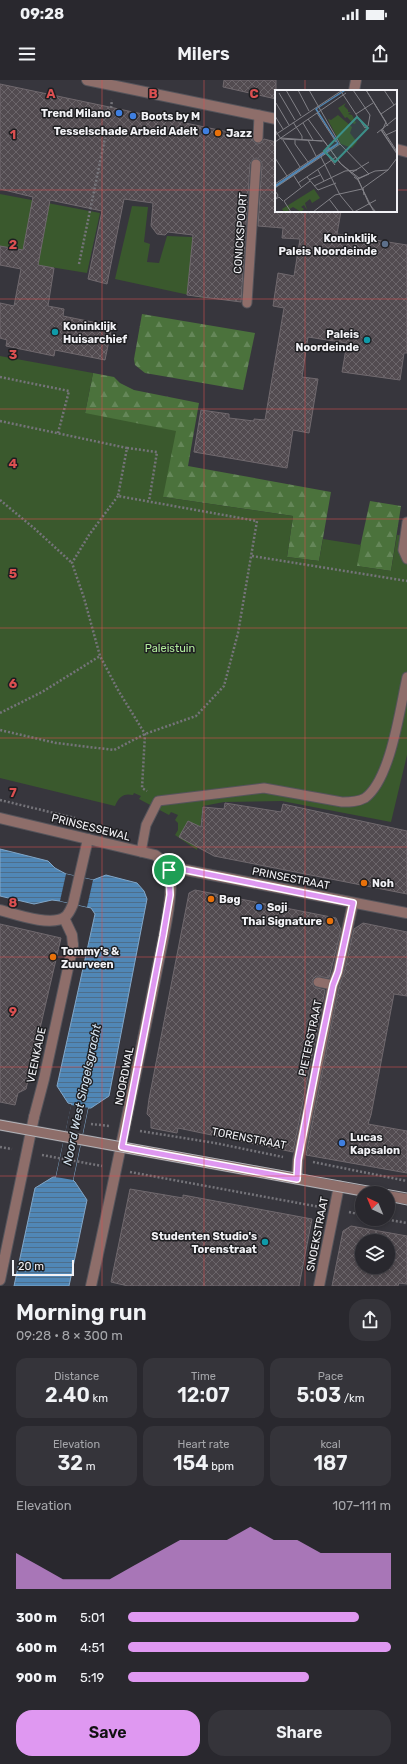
<!DOCTYPE html>
<html lang="en">
<head>
<meta charset="utf-8">
<style>
	:root { --surface:#29282e; --page:#35343a; --text:#f1f3f6; --muted:#a5a6aa; --line:#45444a; --accent:#df98f1 }
	body { margin:0; font-family:Rubik,sans-serif; background:var(--page); color:var(--text); height:100vh; display:flex; flex-direction:column; font-size:15px; white-space:nowrap }
	* { box-sizing:border-box; margin:0 }
	p { font-size:13px; color:var(--muted) }
	.icon { flex:none; width:22px; height:22px; fill:none; stroke:currentColor; stroke-width:2; stroke-linecap:round; stroke-linejoin:round }
	.map { position:relative; height:1206px; overflow:hidden }
	.drawer { display:flex; flex-direction:column; background:var(--surface); flex:1 }
	.drawer>* { flex:none }
	.needle { width:26px; rotate:316deg }
	.buttons { position:absolute; left:355px; top:1106px; display:grid; gap:8px }
	.buttons a { display:grid; place-items:center; width:40px; height:40px; border-radius:50%; background:var(--surface); box-shadow:0 2px 6px #0003,0 0 0 1px var(--line); font-size:20px }
	.scale { position:absolute; left:12px; bottom:10px; width:62px; box-sizing:border-box; padding-left:4px; border:2px solid #f2f2f6; border-top:0; font-size:11px; line-height:14px; white-space:nowrap; color:#f2f2f6; -webkit-text-stroke:3px #1e1e21; paint-order:stroke }
	.pin { position:absolute; display:grid; place-items:center; width:34px; height:34px; color:#fff; margin:-17px; border:2px solid #fff; border-radius:50%; box-shadow:0 1px 4px #0007 }
	.round { display:grid; place-items:center; flex:none; width:42px; height:42px; border-radius:16px; background:var(--page) }
	.overview { display:flex; align-items:center; justify-content:space-between; height:68px; padding:0 16px }
	h1 { font-size:22px; font-weight:600; line-height:30px }
	.metrics { display:grid; grid-template-columns:repeat(3,1fr); gap:6px; height:68px; padding:4px 16px }
	.metrics div { display:grid; align-content:center; border-radius:10px; background:var(--page); text-align:center }
	.metrics b { font-size:20px; font-weight:600 }
	.metrics small { font-size:11px; font-weight:400 }
	.metrics p { font-size:11px }
	.chart { height:112px; padding:8px 16px }
	.chart p { display:flex; justify-content:space-between }
	.chart svg { width:100%; height:72px; margin-top:4px; fill:var(--accent); opacity:.7 }
	.action { display:flex; gap:8px; margin-top:auto; padding:8px 16px }
	.action a { flex:1; height:46px; border-radius:16px; background:var(--accent); color:#111; font-size:16px; font-weight:600; line-height:46px; text-align:center }
	.action a+a { background:var(--page); color:var(--text) }
	ul { padding:0 16px; list-style:none; font-size:13px }
	li { display:grid; grid-template-columns:64px 48px 1fr; align-items:center; height:30px }
	li i { height:10px; border-radius:5px; background:var(--accent) }
	.status { display:flex; justify-content:space-between; align-items:center; height:28px; padding:0 20px; background:var(--surface); direction:ltr }
	.status svg { height:11px; fill:currentColor }
	header { display:flex; justify-content:space-between; align-items:center; height:52px; padding:0 16px; background:var(--surface); font-size:18px; font-weight:600 }
	.map>svg:first-child { display:block }
</style>
</head>
<body>
<div class="status"><b>09:28</b><svg viewBox="0 0 49 12"><path d="M0 12V9h3v3zM5 12V6h3v6zM10 12V3h3v9zM15 12V0h3v12zM26 1h20v11H26zM47 4h2v5h-2z"/></svg></div>
<header><svg class="icon" aria-label="menu" viewBox="0 0 24 24"><path d="M4 6h16M4 12h16M4 18h16"/></svg>Milers<svg class="icon" aria-label="share" viewBox="0 0 24 24"><path d="M12 15V3M7 8l5-5 5 5M5 13v7h14v-7"/></svg></header>
<div class="map">
<svg width="407" height="1206" viewBox="0 0 407 1206">
	<defs>
		<pattern id="forest-firs" width="22" height="20" patternUnits="userSpaceOnUse"><rect width="22" height="20" fill="#4b723c"/><path d="M5 1l3.5 6h-7zM16 11l3.5 6h-7z" fill="#658759"/></pattern>
		<pattern id="water-rules" width="6" height="5" patternUnits="userSpaceOnUse"><rect width="6" height="5" fill="#5087b6"/><path d="M0 2.5h6" fill="none" stroke="#4d6e8b"/></pattern>
		<pattern id="building-cross-hatch" width="8" height="8" patternUnits="userSpaceOnUse"><rect width="8" height="8" fill="#524b50"/><path d="M0 0l8 8M0 8l8-8" fill="none" stroke="#6b656a"/></pattern>
	</defs>
	<rect width="100%" height="100%" fill="#37363d"/>
	<g fill="url(#forest-firs)">
		<path d="M142,234L255,253L243,310L145,293L135,285L134,279Z"/>
		<path d="M93,293L114,297L120,303L134,310L199,323L188,386L331,412L319,481L287,477L293,436L163,417L85,333Z"/>
		<path d="M370,421L401,426L391,491L356,486Z"/>
	</g>
	<g fill="#3a592d">
		<path d="M0,114L100,133L87,193L38,185L45,147L23,170L0,166Z"/>
		<path d="M132,126L148,127L144,162L150,164L147,182L159,183L167,156L191,157L242,163L210,175L203,218L115,199Z"/>
		<path d="M0,276L93,293L85,333L176,351L163,417L293,436L287,477L319,481L323,459L361,465L357,486L391,491L397,455L407,456V675L391,742L282,721L224,722L203,726L197,770L175,755L178,750V743L175,740L178,735L171,732L169,735L139,719L141,716L134,713L133,715C123,713 119,717 115,726L0,698Z"/>
	</g>
	<path fill="url(#water-rules)" stroke="#81a7c9" d="M0,769L48,781L55,788L66,794L93,800L106,795L137,803L144,811L147,819L109,1016L91,1028H88L73,1100L75,1102L87,1120L69,1206H14L35,1108L53,1097H56L72,1024L68,1023L57,1006L95,834L91,828L60,821L52,820L34,824L0,816Z"/>
	<g fill="#37363d">
		<path d="M66,794L93,800L87,827L60,821Z"/>
		<path d="M71,1025L88,1028L73,1100L56,1097Z"/>
	</g>
	<g fill="url(#building-cross-hatch)" stroke="#70696e" fill-rule="evenodd">
		<path d="M224,0H276V19L223,7Z"/>
		<path d="M0,4L252,57L253,61L257,64L261,63L264,59L276,62V131H341L337,154L407,165V273H404L400,300L342,292L347,263L308,257L302,297L318,299L309,353L293,350L287,388L194,372L201,330L229,334V338L254,341V339L265,340L284,228L273,226L278,193L294,196L300,159L282,158L283,148L258,146L262,84L261,81L257,78L253,79L250,84L241,222L187,215L193,155L168,152L165,155L157,154L151,146L153,123L124,119L107,204L88,199L102,131L50,120L38,185L54,188L48,226L64,229L63,236L112,246L105,280L55,270L54,276L6,266L7,260L0,258V223L14,226L21,189L0,185V166L23,170L33,117L0,109Z"/>
		<path d="M225,723L281,732L283,724L407,751V814L214,776L179,757L188,741L201,747L203,727L224,729Z"/>
		<path d="M195,810L336,838L341,850L329,898L316,896L312,900L314,907L325,910L293,1072L178,1048L177,1053L151,1048V1038L147,1034L149,1019L189,813Z"/>
		<path d="M363,843L407,852V916L394,914L371,1035L368,1044L407,1051V1093L306,1075L339,907L344,893L354,849Z"/>
		<path d="M0,844L61,858L26,1009L18,1013L15,1025L0,1022Z"/>
		<path d="M130,1109L183,1118V1115L312,1139L299,1206H128L111,1202Z"/>
		<path d="M351,1146L407,1156V1204L399,1203L398,1206H332L343,1151ZM362,1161H388V1187H362Z"/>
	</g>
	<g fill="none" stroke-linecap="round" stroke-linejoin="round">
		<defs>
			<g id="service">
				<path d="M258,58L259,35"/>
				<path d="M247,223L256,84"/>
				<path d="M407,442L403,470L407,479"/>
				<path d="M141,772L146,745L158,721L264,708L342,722C350,722 358,722 365,718C391,699 400,628 407,597"/>
				<path d="M318,902L333,905"/>
			</g>
			<g id="pedestrian">
				<path d="M396,69L407,72"/>
				<path d="M34,1037L44,999L73,865"/>
			</g>
			<g id="minor">
				<path d="M87,0L276,39"/>
				<path d="M354,11L356,0"/>
				<path d="M0,738L155,775C160,779 167,784 169,790C176,808 160,873 156,895C135,999 114,1102 91,1206"/>
				<path d="M169,790L181,789L407,833"/>
				<path d="M0,830C15,834 51,847 65,837C69,834 71,829 73,824L88,759"/>
				<path d="M64,838L72,855L73,865"/>
				<path d="M297,1099L298,1080L319,977L333,905L338,892L353,823"/>
				<path d="M0,1200L34,1037"/>
				<path d="M319,1206L339,1106"/>
			</g>
			<g id="tertiary">
				<path d="M0,1045L374,1113"/>
				<path d="M388,1116L407,1119"/>
			</g>
		</defs>
		<use href="#service" stroke="#55545b" stroke-width="11"/>
		<use href="#pedestrian" stroke="#55545b" stroke-width="12"/>
		<use href="#minor" stroke="#55545b" stroke-width="12"/>
		<use href="#tertiary" stroke="#55545b" stroke-width="12"/>
		<g stroke="#75747a" stroke-width="2.5" stroke-dasharray="2 2" stroke-linecap="butt">
			<path d="M111,28L112,20"/>
			<path d="M79,184L105,58"/>
			<path d="M0,297L69,311L58,353"/>
			<path d="M0,341L127,368L118,416L257,441L238,553L224,606L196,636L145,654L114,670L56,663L0,650"/>
			<path d="M127,368L157,372L149,421"/>
			<path d="M118,416L89,455L72,483L84,518L100,576L118,610L145,654L142,708L147,711"/>
			<path d="M0,420L35,449L72,483"/>
			<path d="M252,476L407,501"/>
			<path d="M0,633L42,612L100,576"/>
			<path d="M0,720L75,738"/>
			<path d="M91,1044L110,1046"/>
			<path d="M140,1051L215,1063L283,1077"/>
			<path d="M0,1067L12,1069"/>
			<path d="M42,1075L102,1086"/>
			<path d="M313,1082L407,1101"/>
			<path d="M130,1092L320,1127"/>
			<path d="M349,1132L362,1135"/>
			<path d="M384,1139L407,1143"/>
		</g>
		<use href="#service" stroke="#8e6e6a" stroke-width="9"/>
		<use href="#pedestrian" stroke="#8e6e6a" stroke-width="10"/>
		<use href="#minor" stroke="#8e6e6a" stroke-width="10"/>
		<use href="#tertiary" stroke="#8e6e6a" stroke-width="10"/>
		<g stroke="#b4b4b9" stroke-width="1">
			<path d="M0,1040L407,1113"/>
			<path d="M0,1050L362,1116"/>
			<path d="M388,1121L407,1125"/>
		</g>
	</g>
	<g fill="none" stroke-linecap="round" stroke-linejoin="round">
		<defs>
			<path id="route" d="M181,789L353,823L338,892L333,905L318,977L298,1080L297,1099L122,1067L163,856L170,815L169,790Z"/>
		</defs>
		<use href="#route" stroke="#fff" stroke-width="8"/>
		<use href="#route" stroke="#df98f1" stroke-width="5"/>
	</g>
	<path fill="none" stroke="#dc5051" stroke-width="1" stroke-opacity="0.55" d="M102,0V1206M204,0V1206M305,0V11M0,110H276M396,110H407M305,131V1206M0,219H407M0,329H407M0,439H407M0,548H407M0,658H407M0,767H407M0,877H407M0,987H407M0,1096H407"/>
	<g fill="#3f7fe0" stroke="#1e1e21" stroke-width="1.5">
		<circle cx="119" cy="33" r="4"/>
		<circle cx="133" cy="36" r="4"/>
		<circle cx="206" cy="51" r="4"/>
		<circle cx="259" cy="827" r="4"/>
		<circle cx="342" cy="1063" r="4"/>
	</g>
	<g fill="#e8710a" stroke="#1e1e21" stroke-width="1.5">
		<circle cx="218" cy="53" r="4"/>
		<circle cx="364" cy="803" r="4"/>
		<circle cx="211" cy="819" r="4"/>
		<circle cx="330" cy="841" r="4"/>
		<circle cx="53" cy="877" r="4"/>
	</g>
	<circle fill="#5c6f8a" stroke="#1e1e21" stroke-width="1.5" cx="385" cy="164" r="4"/>
	<g fill="#0f9aa8" stroke="#1e1e21" stroke-width="1.5">
		<circle cx="55" cy="252" r="4"/>
		<circle cx="367" cy="260" r="4"/>
		<circle cx="265" cy="1162" r="4"/>
	</g>
	<g text-anchor="middle" stroke-width="3" stroke-linejoin="round" paint-order="stroke">
		<g font-size="11" font-weight="bold" fill="#f2f2f6" stroke="#1e1e21" text-anchor="start">
			<text x="111" y="37" text-anchor="end">Trend Milano</text>
			<text x="141" y="40">Boots by M</text>
			<text x="198" y="55" text-anchor="end">Tesselschade Arbeid Adelt</text>
			<text x="226" y="57">Jazz</text>
			<text x="377" y="162" text-anchor="end">Koninklijk<tspan x="377" dy="13">Paleis Noordeinde</tspan></text>
			<text x="63" y="250">Koninklijk<tspan x="63" dy="13">Huisarchief</tspan></text>
			<text x="359" y="258" text-anchor="end">Paleis<tspan x="359" dy="13">Noordeinde</tspan></text>
			<text x="372" y="807">Noh</text>
			<text x="219" y="823">Bøg</text>
			<text x="267" y="831">Soji</text>
			<text x="322" y="845" text-anchor="end">Thai Signature</text>
			<text x="61" y="875">Tommy's &amp;<tspan x="61" dy="13">Zuurveen</tspan></text>
			<text x="350" y="1061">Lucas<tspan x="350" dy="13">Kapsalon</tspan></text>
			<text x="257" y="1160" text-anchor="end">Studenten Studio's<tspan x="257" dy="13">Torenstraat</tspan></text>
		</g>
		<g font-size="11" fill="#f2f2f6" stroke="#1e1e21">
			<text transform="translate(240 153) rotate(-86)" y="4">CONICKSPOORT</text>
			<text transform="translate(91 747) rotate(14)" y="4">PRINSESSEWAL</text>
			<text transform="translate(291 798) rotate(11)" y="4">PRINSESTRAAT</text>
			<text transform="translate(310 958) rotate(-78)" y="4">PIETERSTRAAT</text>
			<text transform="translate(36 975) rotate(-78)" y="4">VEENKADE</text>
			<text transform="translate(124 996) rotate(-79)" y="4">NOORDWAL</text>
			<text transform="translate(249 1058) rotate(11)" y="4">TORENSTRAAT</text>
			<text transform="translate(317 1154) rotate(-79)" y="4">SNOEKSTRAAT</text>
		</g>
		<g font-size="11" fill="#b1ec9b" stroke="#1e1e21">
			<text x="170" y="572">Paleistuin</text>
		</g>
		<g font-size="12" font-style="italic" fill="#d6e5f2" stroke="#1e1e21">
			<text transform="translate(82 1015) rotate(-78)" y="4">Noord West Singelsgracht</text>
		</g>
	</g>
	<g transform="translate(275 10)">
		<rect width="122" height="122" fill="#37363d"/>
		<path d="M71,13L69,16L73,20V22H76L73,24L77,25L81,33L79,34L72,27L70,28L63,18ZM63,25L77,37L75,43L82,52L77,58L66,54L55,34L53,29L56,30ZM39,99L45,108L37,113L35,109L30,113L32,120L29,115L26,117L29,119L26,122L18,117L13,120L15,122H9L7,119Z" fill="#3a592d"/>
		<path d="M69,0H76L70,1L42,19L64,54L0,98V95L62,53L40,19Z" fill="#5087b6"/>
		<path fill="none" stroke="#828187" stroke-width="1" d="M11,0L26,26M23,0L34,21M34,0L65,54M65,0L90,38L93,36L95,25L78,0M91,0L113,36M91,0L111,32L107,41L122,63M109,0L119,15M4,3L20,30M1,13L14,35M42,23L61,52M81,24L98,13M106,24L122,13M0,26L8,39M33,29L65,73L83,89L94,114L101,122M18,32L27,46V50M28,33L38,50M0,40L6,49L49,51L66,74L84,88L100,81L113,80L122,68M106,40L122,64M108,40L121,60M102,43L122,27M0,45L66,1M111,45L122,40M6,48L47,51M8,50L25,77M20,50V54L33,72M33,50L41,66M0,52L71,3M65,54L94,84L83,89M51,63L60,75M46,67L65,105L79,122M0,68L12,86M43,80L49,91M76,83L94,72M19,86L26,97M32,87L43,100L61,93M79,87L83,90L99,122M34,90L45,85M23,93L61,67M0,94L54,58M39,96L70,81L82,80M0,98L65,54M0,101L3,105L1,109L4,107L8,111M89,105L88,98L113,80M54,109L64,122M16,122L9,111L35,91M38,122L60,105L87,99M79,122L101,110"/>
		<path fill="#3c8f89" fill-opacity="0.15" stroke="#3c8f89" stroke-width="2" d="M82,27L93,38L60,72L49,61Z"/>
		<rect width="122" height="122" fill="none" stroke="#f2f2f6" stroke-width="2"/>
	</g>
	<g font-size="13" text-anchor="middle" font-weight="bold" fill="#dc5051" stroke="#1e1e21" stroke-width="3" stroke-linejoin="round" paint-order="stroke">
		<text x="51" y="18">A</text>
		<text x="153" y="18">B</text>
		<text x="254" y="18">C</text>
		<text x="13" y="59">1</text>
		<text x="13" y="169">2</text>
		<text x="13" y="279">3</text>
		<text x="13" y="388">4</text>
		<text x="13" y="498">5</text>
		<text x="13" y="608">6</text>
		<text x="13" y="717">7</text>
		<text x="13" y="827">8</text>
		<text x="13" y="936">9</text>
	</g>
</svg>
<div class="buttons">
<a><svg class="needle" viewBox="-14 -14 28 28"><path d="M0-13l5 13h-10z" fill="#e53935"/><path d="M0 13l5-13h-10z" fill="#a5a6aa"/></svg></a>
<a><svg class="icon" aria-label="layers" viewBox="0 0 24 24"><path d="M12 4l9 5-9 5-9-5zM3 14l9 5 9-5"/></svg></a>
</div>
<div class="scale">20 m</div>
<div class="pin" style="left:169px;top:790px;background:#1e9e55"><svg class="icon" aria-label="arrive" viewBox="0 0 24 24"><path d="M6 21V4h12l-3 4 3 4H6"/></svg></div>
</div>
<section class="drawer">
<div class="overview"><div><h1>Morning run</h1><p>09:28 · 8 × 300 m</p></div><a class="round"><svg class="icon" aria-label="share" viewBox="0 0 24 24"><path d="M12 15V3M7 8l5-5 5 5M5 13v7h14v-7"/></svg></a></div>
<div class="metrics">
<div><p>Distance</p><b>2.40<small> km</small></b></div>
<div><p>Time</p><b>12:07</b></div>
<div><p>Pace</p><b>5:03<small> /km</small></b></div>
</div>
<div class="metrics">
<div><p>Elevation</p><b>32<small> m</small></b></div>
<div><p>Heart rate</p><b>154<small> bpm</small></b></div>
<div><p>kcal</p><b>187</b></div>
</div>
<div class="chart"><p><span>Elevation</span>107–111 m</p>
<svg viewBox="0 0 160 44" preserveAspectRatio="none"><path d="M0 44V22L10 30L20 38L30 38L40 38L50 30L60 22L70 14L80 14L90 14L100 6L110 14L120 14L130 22L140 22L150 22L160 22V44z"/></svg>
</div>
<ul>
<li><b>300 m</b>5:01<i style="width:88%"></i></li>
<li><b>600 m</b>4:51<i style="width:100%"></i></li>
<li><b>900 m</b>5:19<i style="width:69%"></i></li>
</ul>
<div class="action"><a>Save</a><a>Share</a></div>
</section>
</body>
</html>
